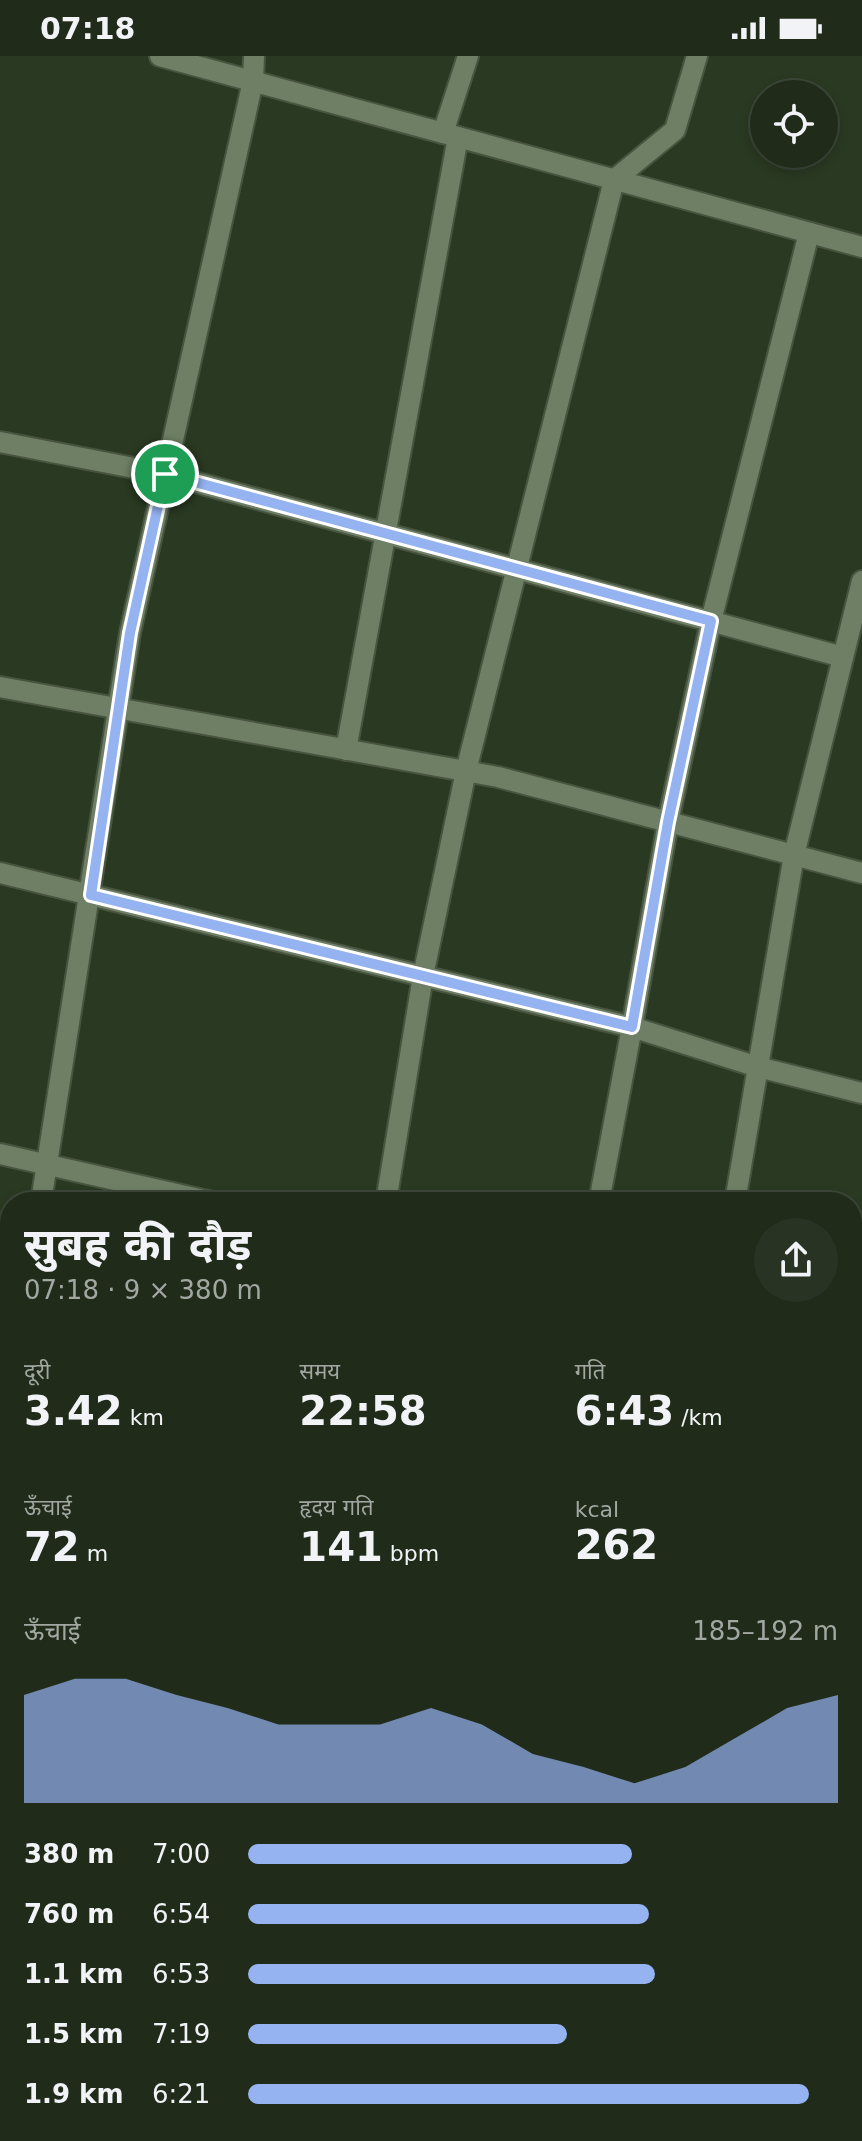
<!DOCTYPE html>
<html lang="hi">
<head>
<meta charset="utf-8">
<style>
	:root { --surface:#202b1a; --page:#283323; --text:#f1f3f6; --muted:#a2a7a2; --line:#3d4739; --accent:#95b2f1 }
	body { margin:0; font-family:"DejaVu Sans","Noto Sans Devanagari",sans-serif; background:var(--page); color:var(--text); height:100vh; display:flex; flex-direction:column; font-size:30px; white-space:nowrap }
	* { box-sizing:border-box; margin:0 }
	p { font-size:26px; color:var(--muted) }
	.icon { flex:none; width:44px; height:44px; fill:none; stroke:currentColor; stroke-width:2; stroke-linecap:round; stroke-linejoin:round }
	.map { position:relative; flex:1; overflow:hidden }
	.details { position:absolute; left:0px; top:1136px; width:862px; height:950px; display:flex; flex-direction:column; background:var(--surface); border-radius:32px 32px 0 0; box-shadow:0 4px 12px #0003,0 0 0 2px var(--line) }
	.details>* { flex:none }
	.fabs { position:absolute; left:750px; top:24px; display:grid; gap:16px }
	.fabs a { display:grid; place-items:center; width:88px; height:88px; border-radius:50%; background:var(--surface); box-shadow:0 4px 12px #0003,0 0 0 2px var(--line); font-size:40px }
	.pin { position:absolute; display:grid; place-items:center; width:68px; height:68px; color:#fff; margin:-34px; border:4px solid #fff; border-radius:50%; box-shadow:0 2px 8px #0007 }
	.round { display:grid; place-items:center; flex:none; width:84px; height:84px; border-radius:42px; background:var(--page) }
	.summary { display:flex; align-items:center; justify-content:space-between; height:136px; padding:0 24px }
	h1 { font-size:44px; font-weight:700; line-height:60px }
	.stats { display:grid; grid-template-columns:repeat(3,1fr); gap:12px; height:136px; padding:8px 24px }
	.stats div { display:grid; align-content:center }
	.stats b { font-size:40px; font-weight:700 }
	.stats small { font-size:22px; font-weight:400 }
	.stats p { font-size:22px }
	.chart { height:224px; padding:16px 24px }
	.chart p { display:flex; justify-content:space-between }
	.chart svg { width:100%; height:144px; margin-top:8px; fill:var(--accent); opacity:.7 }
	ul { padding:0 24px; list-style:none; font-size:26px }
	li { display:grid; grid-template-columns:128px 96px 1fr; align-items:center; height:60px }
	li i { height:20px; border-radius:10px; background:var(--accent) }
	.status { display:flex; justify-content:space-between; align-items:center; height:56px; padding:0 40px; background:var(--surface); direction:ltr }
	.status svg { height:22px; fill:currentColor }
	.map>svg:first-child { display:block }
</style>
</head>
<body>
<div class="status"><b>07:18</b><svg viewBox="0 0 49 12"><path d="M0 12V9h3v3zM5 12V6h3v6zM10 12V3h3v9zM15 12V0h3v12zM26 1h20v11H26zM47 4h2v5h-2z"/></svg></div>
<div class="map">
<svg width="862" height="2085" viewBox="0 0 862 2085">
	<rect width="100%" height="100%" fill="#2a3922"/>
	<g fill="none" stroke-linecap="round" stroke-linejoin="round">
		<defs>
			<g id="street">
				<path d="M160,0L862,191"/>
				<path d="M443,77L468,0"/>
				<path d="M809,177L711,565L668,766L632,971L758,1011L862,1037"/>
				<path d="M0,386L165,418L843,601"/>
				<path d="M0,631L498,721L862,817"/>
				<path d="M346,694L458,81"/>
				<path d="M0,817L632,971L599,1146"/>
				<path d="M0,1098L212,1146"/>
				<path d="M41,1146L130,577L253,25L254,0"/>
				<path d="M386,1146L423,920L466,715L614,124L675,74L697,0"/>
				<path d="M735,1146L794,799L862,525"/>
				<path d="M852,1311L862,1314"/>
				<path d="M0,1374L10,1318"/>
				<path d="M0,1574L10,1577"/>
				<path d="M852,1601L862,1604"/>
				<path d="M852,1750L862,1692"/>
				<path d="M852,1766L862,1769"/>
				<path d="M0,1863L10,1865"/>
				<path d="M852,1890L862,1843"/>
				<path d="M852,2054L862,2057"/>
				<path d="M103,2085L105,2076"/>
				<path d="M226,2085L228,2076"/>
				<path d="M453,2085L454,2076"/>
				<path d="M573,2085L574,2076"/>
				<path d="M811,2085L813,2076"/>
			</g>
		</defs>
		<use href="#street" stroke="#485440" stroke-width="24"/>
		<use href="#street" stroke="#6e7f65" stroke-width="20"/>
	</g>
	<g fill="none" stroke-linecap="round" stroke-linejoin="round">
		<defs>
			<path id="route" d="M165,418L711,565L668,766L632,971L91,839L130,577Z"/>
		</defs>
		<use href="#route" stroke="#fff" stroke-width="16"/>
		<use href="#route" stroke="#95b2f1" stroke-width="10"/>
	</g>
</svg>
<div class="fabs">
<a><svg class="icon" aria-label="locate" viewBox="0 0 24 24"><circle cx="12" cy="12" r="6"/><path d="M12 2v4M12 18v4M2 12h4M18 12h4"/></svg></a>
</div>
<div class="pin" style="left:165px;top:418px;background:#1e9e55"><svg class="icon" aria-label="arrive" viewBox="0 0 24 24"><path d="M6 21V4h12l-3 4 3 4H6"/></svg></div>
<section class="details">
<div class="summary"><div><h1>सुबह की दौड़</h1><p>07:18 · 9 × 380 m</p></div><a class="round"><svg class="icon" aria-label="share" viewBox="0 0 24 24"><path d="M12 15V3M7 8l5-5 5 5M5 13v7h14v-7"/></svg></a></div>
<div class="stats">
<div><p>दूरी</p><b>3.42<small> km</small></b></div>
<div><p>समय</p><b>22:58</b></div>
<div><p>गति</p><b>6:43<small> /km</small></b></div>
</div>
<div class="stats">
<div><p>ऊँचाई</p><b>72<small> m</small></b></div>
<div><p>हृदय गति</p><b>141<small> bpm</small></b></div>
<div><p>kcal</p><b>262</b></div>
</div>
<div class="chart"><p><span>ऊँचाई</span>185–192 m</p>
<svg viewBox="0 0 160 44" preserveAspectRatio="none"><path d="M0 44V11L10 6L20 6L30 11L40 15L50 20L60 20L70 20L80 15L90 20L100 29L110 33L120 38L130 33L140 24L150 15L160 11V44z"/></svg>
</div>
<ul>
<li><b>380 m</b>7:00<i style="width:65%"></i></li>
<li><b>760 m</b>6:54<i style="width:68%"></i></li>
<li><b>1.1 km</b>6:53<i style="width:69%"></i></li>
<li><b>1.5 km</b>7:19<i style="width:54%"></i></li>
<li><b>1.9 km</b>6:21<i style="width:95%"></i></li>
</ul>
</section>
</div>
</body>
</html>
